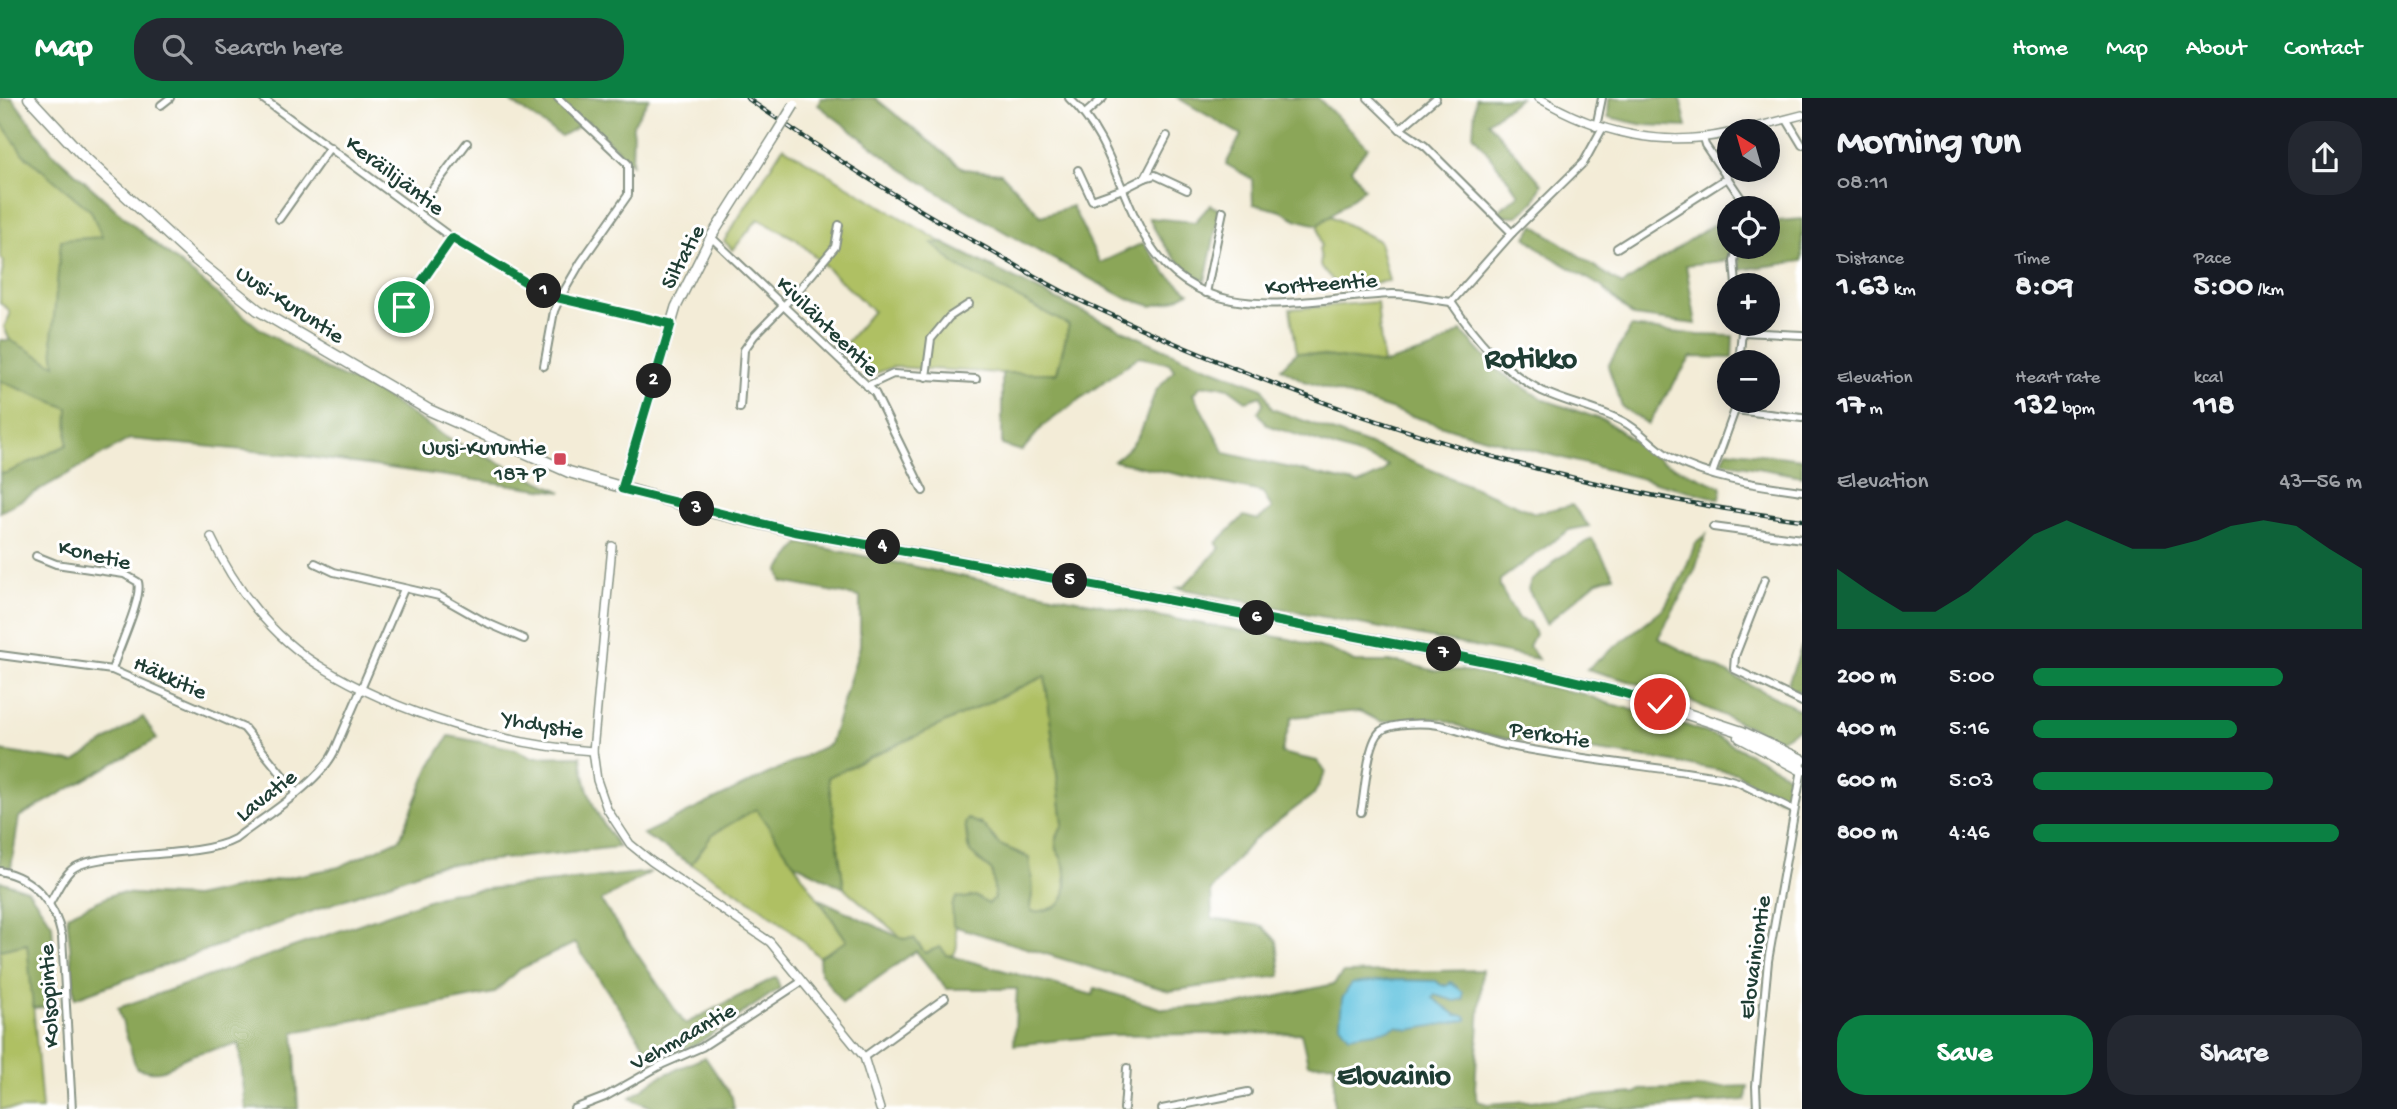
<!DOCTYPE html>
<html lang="en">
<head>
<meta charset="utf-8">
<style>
	:root { --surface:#171b24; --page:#242831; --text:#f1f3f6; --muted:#9ea1a6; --accent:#0b8043 }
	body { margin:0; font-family:"Gochi Hand",sans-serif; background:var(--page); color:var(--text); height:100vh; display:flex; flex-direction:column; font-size:26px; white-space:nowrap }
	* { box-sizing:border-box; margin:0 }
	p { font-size:23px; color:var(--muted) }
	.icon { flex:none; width:38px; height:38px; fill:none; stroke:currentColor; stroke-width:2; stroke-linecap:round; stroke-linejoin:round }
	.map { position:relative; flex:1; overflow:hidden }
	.drawer { display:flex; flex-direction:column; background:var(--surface); width:595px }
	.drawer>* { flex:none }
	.needle { width:46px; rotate:323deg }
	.tools { position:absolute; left:1717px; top:21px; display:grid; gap:14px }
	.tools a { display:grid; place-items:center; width:63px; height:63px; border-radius:50%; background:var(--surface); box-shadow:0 4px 18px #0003; font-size:35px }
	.pin { position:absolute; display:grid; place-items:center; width:60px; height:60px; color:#fff; margin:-30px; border:4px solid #fff; border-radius:50%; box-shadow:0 2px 7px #0007 }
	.km { position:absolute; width:35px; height:35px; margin:-18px; border-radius:50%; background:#222; color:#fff; font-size:19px; line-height:35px; text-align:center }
	.round { display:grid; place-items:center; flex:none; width:74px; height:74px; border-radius:28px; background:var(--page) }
	.summary { display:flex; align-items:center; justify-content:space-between; height:119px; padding:0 35px }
	h1 { font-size:38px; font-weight:700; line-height:52px }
	.metrics { display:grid; grid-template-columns:repeat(3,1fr); gap:10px; height:119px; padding:7px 35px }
	.metrics div { display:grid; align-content:center }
	.metrics b { font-size:30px; font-weight:700 }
	.metrics small { font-size:19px; font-weight:400 }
	.metrics p { font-size:19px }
	.chart { height:196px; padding:14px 35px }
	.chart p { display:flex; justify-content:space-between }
	.chart svg { width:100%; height:126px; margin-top:7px; fill:var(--accent); opacity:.7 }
	.button { display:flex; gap:14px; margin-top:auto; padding:14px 35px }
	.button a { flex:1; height:80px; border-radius:28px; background:var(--accent); color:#fff; font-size:28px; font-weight:700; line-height:80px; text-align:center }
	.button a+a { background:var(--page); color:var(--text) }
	ul { padding:0 35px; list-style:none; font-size:23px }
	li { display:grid; grid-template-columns:112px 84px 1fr; align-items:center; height:52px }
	li i { height:18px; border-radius:9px; background:var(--accent) }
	header { display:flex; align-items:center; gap:42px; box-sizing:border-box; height:98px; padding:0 35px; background:var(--accent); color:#fff }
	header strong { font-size:33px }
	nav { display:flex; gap:38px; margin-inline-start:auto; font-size:24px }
	.search { width:490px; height:63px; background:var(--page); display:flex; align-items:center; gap:18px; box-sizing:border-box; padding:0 24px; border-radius:28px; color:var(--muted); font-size:26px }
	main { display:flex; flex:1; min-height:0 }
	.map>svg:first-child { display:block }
</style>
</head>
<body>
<header>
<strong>Map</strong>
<div class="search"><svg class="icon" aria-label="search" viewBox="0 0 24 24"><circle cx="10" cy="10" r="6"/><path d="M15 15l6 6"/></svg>Search here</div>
<nav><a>Home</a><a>Map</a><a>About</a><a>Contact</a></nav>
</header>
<main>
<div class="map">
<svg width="1802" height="1011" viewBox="0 0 1802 1011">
	<rect width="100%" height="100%" fill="#fff"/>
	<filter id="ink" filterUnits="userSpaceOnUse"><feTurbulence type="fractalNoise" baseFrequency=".0143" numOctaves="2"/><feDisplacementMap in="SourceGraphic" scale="14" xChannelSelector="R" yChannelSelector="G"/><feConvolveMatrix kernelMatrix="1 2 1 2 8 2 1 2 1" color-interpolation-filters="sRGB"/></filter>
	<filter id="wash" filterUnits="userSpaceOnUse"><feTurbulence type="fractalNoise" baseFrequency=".00686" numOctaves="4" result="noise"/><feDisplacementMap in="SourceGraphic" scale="28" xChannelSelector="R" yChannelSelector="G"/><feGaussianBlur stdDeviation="1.57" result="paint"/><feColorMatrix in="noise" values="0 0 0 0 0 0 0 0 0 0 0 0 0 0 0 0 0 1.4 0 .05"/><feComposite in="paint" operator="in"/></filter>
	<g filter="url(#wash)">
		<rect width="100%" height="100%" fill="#f3ecd7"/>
		<g fill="#afc063" stroke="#677e4c" stroke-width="2">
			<path d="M0,23L24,56L92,113L103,139L52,239L56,268L10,242L4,229L10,217L8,211L0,205V185L4,164L0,159Z"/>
			<path d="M783,49L943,145H933L958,168L1069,227L1057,275H1002L893,269L868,278L842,250L873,213L796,141L758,121L733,152L724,143Z"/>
			<path d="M1331,118L1379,143L1389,183L1339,189L1320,168L1321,161L1319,151L1321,148L1318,127Z"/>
			<path d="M1377,204L1383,266L1297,254L1290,211Z"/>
			<path d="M0,283L68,309L67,347L7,375H0Z"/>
			<path d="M1045,578L1063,726L1057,738L1058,755L1064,765L1066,792L1063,802L1057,810L1038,814L1031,813L1030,808L1033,791L1025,757L1000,747L980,724L965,725L968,750L977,761L992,773L995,800L988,806L972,798L954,803C948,821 964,845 953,857H947L935,851L925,855L914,840L903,841L844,790L828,679Z"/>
			<path d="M756,710L847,843L819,859C782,820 737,793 691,766L713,736Z"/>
			<path d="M28,846L42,1011H0V852Z"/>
		</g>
		<g fill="#8ba659" stroke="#557246" stroke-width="2" fill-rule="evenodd">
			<path d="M0,0H12L52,54L141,134L259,230L327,272L374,292L449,341L562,394L295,357L130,341L0,414V375H7L67,347L68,310L0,283V242H10L55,267L52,239L61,142L102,139L91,113L23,56L0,23Z"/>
			<path d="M505,0H649L633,27L632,66L588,23L561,38Z"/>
			<path d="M821,0H875L964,71L1001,75L1041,118L1072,108L1100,165L1143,145L1167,176L1189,194L1172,203L1152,208L1126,200L1027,147L950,102L902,71L818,7Z"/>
			<path d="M1178,0H1318L1368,49L1351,71L1364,91L1318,127L1298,122L1281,113L1253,106L1252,81L1226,66L1241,37Z"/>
			<path d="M1476,0H1520L1488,24L1542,86L1534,104L1518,118H1503L1497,114L1519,96L1473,36Z"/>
			<path d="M1609,0H1680L1687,29L1644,27L1608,19Z"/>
			<path d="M1210,107L1220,112L1205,183C1180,170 1161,146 1149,120L1195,124Z"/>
			<path d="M1729,116V149H1768V124L1802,121V163L1739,172V161L1686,167L1696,226L1633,218L1602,189L1545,155L1526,139L1534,127L1622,187Z"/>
			<path d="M932,145H943L1070,208L1184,260L1263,290L1272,311L1386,353L1535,415L1572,407L1589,428L1569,432L1500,482V489L1518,521L1529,524L1535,536L1529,548L1538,561L1178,490L1184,488L1220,450L1216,445L1244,418L1258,422L1272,410L1262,394L1114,363C1147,338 1141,327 1156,293C1160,286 1169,280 1174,272L1169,265L1138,259L1043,328L1022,353L1002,347V275H1057L1069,227L957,168ZM1216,287L1228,290L1246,303L1261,298L1263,306L1258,314L1267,327L1388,367L1383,375L1359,386L1225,355L1193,296L1201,288Z"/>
			<path d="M1631,229L1698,237L1733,238L1732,260L1691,259L1648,326L1622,309L1608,268Z"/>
			<path d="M1461,233L1497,272L1542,301L1606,323L1663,364L1722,389L1720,401L1455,332L1304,283L1281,270L1297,254L1383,266L1432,251Z"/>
			<path d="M1727,352L1802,361V378L1722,364Z"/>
			<path d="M1706,437L1695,472L1658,540L1802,613V629L1779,642L1677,597L1587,571L1664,510L1683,477L1695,446Z"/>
			<path d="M1592,441L1614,478L1596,484L1546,526L1528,491L1531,483L1550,469L1555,462Z"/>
			<path d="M800,445L1145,516L1289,541L1331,552L1355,564H1399L1436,573L1459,572L1584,596L1607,605L1672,622L1720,640L1785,675L1791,682L1788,702L1778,701L1736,675L1656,661L1522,643L1473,634L1443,621L1413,620L1381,624L1360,613L1292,619L1281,655L1317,663L1326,674L1314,696L1253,742L1211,792L1212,821L1262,828L1277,843L1281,878L1169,893L953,828L952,808L957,799L965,800L975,798L988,806L995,800L992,773L970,754L965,725L968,721L983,727L1000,747L1029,760L1033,791L1030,808L1031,813C1039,815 1045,812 1052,810C1070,806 1068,775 1062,762C1060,756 1056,754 1056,747C1056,739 1060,733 1063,726L1045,578L828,679L844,790L794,765L756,711L713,736L691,766L643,736L830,646L860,548V499L782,484L779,472Z"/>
			<path d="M1802,548V595L1787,588Z"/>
			<path d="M143,619L157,641L19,719L11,770L0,768V653L74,664Z"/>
			<path d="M449,638L516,651L530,659L581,658C585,696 597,719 619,749L436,768L75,900L67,817L116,795L194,799L339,769L400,741L430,668Z"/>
			<path d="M651,774L601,803L685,926L776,879L780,890L697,946L654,962L575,845L518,872L494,895L294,934L298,1011H246L239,946C223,950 204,952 189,958C164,968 168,979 136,970L118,910L448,795Z"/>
			<path d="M0,783L28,792L52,826L57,908L33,910L27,846L0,852Z"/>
			<path d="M819,801L903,841L914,840L925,855L940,849L947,857L1093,897L1095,890L1163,911L1238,907L1334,886L1343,875L1482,872L1475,990L1477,1003L1488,1006L1636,995L1640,992L1748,988L1746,1002L1634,1011H1334V965L1308,966L1301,935L1109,937L1014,947L1017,891H947L916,853L842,905L820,874L819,859L847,843ZM1390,882L1436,883L1441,887H1447L1463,901L1456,903L1435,897L1432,900L1456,917L1409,932L1397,928L1351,887Z"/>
			<path d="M705,959L732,999L734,1011H656L630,1000L659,979Z"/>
		</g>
		<path fill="#61c2df" stroke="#40808a" stroke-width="2" d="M1390,882L1436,883L1441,887H1447L1451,884L1463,894V901L1455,903L1435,897L1433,900L1456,917L1465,918L1467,922L1409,932L1397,928L1388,932L1349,938L1340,926L1342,901L1351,886Z"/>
	</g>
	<g filter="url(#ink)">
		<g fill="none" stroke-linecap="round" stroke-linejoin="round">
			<defs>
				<g id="minor">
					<path d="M262,0L452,140L532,188L560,200L671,226"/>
					<path d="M1069,0C1110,38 1118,92 1145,139C1201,236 1304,199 1393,196C1412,196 1433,202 1451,204"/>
					<path d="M1368,0L1400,31L1425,48L1512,135"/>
					<path d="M161,7L170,0"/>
					<path d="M1086,15L1103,0"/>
					<path d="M1787,22L1802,47"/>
					<path d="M1596,29L1602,0"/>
					<path d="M1400,31L1436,0"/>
					<path d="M1703,40L1705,47L1741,100L1745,110"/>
					<path d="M1078,72L1092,102L1123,91L1145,80L1167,38"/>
					<path d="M1145,80L1155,77L1187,92"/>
					<path d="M416,113L467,45"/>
					<path d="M279,121L330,49"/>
					<path d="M711,139L875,295L923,393"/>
					<path d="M1617,150L1727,80"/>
					<path d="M1736,187L1734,163L1737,149"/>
					<path d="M1206,195L1223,113"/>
					<path d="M1451,204C1475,240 1503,273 1542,293C1567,305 1596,310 1622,323C1641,332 1654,351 1673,361C1713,382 1758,387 1802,393"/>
					<path d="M1451,204L1512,135L1584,64L1602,31"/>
					<path d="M404,209L452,140"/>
					<path d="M1742,234L1802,237"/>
					<path d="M1739,264L1742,234L1740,226"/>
					<path d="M544,268L554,213L560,200L581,164L628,97V66L558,0"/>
					<path d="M926,279L931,241L949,219L969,206"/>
					<path d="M867,288L893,276L976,281"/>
					<path d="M740,310L744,252L754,238L796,195L835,149L839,127"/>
					<path d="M1735,312L1802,320"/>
					<path d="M1712,376L1735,312L1736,303"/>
					<path d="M1713,429L1802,441"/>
					<path d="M36,458L56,466L124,476L138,484C143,500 118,551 112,572"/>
					<path d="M315,465L334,474L439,498L485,524L524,541"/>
					<path d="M1765,481L1735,558L1734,571L1802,604"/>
					<path d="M0,557L112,572L244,630L296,694"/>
					<path d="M1361,714C1365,696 1367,644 1381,633C1393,624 1425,625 1439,627C1459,631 1483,643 1505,647C1575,661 1649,668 1720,679L1738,684L1794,712"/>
					<path d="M0,773C34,780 55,805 62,839L72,1011"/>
					<path d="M49,806C56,795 61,782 70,773C91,751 195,763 235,741C265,718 318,686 334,654L404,491"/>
					<path d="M864,959L945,900"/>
					<path d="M574,1011L605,999L663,966L702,949L801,884"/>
					<path d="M1124,1011L1127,970"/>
					<path d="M1162,1011L1248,994"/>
					<path d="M1757,1011L1756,988L1768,863L1802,671"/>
				</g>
				<g id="tertiary">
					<path d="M1539,0C1597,35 1662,50 1729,35"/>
					<path d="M1740,33L1802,17"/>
					<path d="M211,439C234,489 272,539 320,568C397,616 504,647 593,653"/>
					<path d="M612,448L593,653L597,682L607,711L630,746L651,763L770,844L864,959L880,1011"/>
				</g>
				<path id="secondary" d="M622,391L676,209L711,139L775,38"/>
				<g id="primary">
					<path d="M29,0L83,58L196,162L258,212L429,312L569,374L697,411L792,433L1107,490L1524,571L1620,594L1742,634L1802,662"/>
					<path d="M1740,639L1802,672"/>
				</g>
			</defs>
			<use href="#minor" stroke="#899486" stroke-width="10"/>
			<use href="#tertiary" stroke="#899486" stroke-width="10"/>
			<use href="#secondary" stroke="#899486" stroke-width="12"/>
			<use href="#primary" stroke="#899486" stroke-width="13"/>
			<use href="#minor" stroke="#fff" stroke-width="6"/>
			<use href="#tertiary" stroke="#fff" stroke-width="7"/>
			<use href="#secondary" stroke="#fff" stroke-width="9"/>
			<use href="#primary" stroke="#fff" stroke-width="10"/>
			<defs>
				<path id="rail" d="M747,0C824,54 904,104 986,150C1021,170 1056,192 1092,208C1316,313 1556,391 1802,422"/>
			</defs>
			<use href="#rail" stroke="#1f3d34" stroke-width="4.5"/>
			<use href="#rail" stroke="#fff" stroke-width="2" stroke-dasharray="5" stroke-linecap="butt"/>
			<defs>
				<path id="secondary-bridge" d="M775,38L794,7"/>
			</defs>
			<use href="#secondary-bridge" stroke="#899486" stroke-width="12" stroke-linecap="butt"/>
			<use href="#secondary-bridge" stroke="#fff" stroke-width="9"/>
		</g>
	</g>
	<g fill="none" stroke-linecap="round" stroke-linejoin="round" filter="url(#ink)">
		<defs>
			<path id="route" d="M404,209L452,140L532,188L559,200L671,226L622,391L792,433L1107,490L1524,571L1620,594L1660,606"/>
		</defs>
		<use href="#route" stroke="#fff" stroke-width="14"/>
		<use href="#route" stroke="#0b8043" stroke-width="9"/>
	</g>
	<rect fill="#d1495b" stroke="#fff" stroke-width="2.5" x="553" y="354" width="14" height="14" rx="3.5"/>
	<g text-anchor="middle" stroke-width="6" stroke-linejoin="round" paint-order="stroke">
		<g font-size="23" fill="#1f3d34" stroke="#fff">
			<text transform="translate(396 76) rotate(37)" y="8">Keräilijäntie</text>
			<text transform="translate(681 158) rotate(-62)" y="8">Siltatie</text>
			<text transform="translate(1321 184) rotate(-4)" y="8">Kortteentie</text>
			<text transform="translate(291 205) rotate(33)" y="8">Uusi-Kuruntie</text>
			<text transform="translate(829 227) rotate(44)" y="8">Kivilähteentie</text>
			<text transform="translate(95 455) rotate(13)" y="8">Konetie</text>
			<text transform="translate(171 578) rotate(24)" y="8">Häkkitie</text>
			<text transform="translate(543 625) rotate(10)" y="8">Yhdystie</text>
			<text transform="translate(1550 635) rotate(9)" y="8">Perkotie</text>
			<text transform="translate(265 696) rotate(-38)" y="8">Lavatie</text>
			<text transform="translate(1753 859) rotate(-82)" y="8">Elovainiontie</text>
			<text transform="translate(47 898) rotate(-93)" y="8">Kolsopintie</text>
			<text transform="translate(682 937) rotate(-29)" y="8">Vehmaantie</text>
		</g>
		<g font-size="23" fill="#1f3d34" stroke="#fff" text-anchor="end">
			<text x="546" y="356">Uusi-Kuruntie<tspan x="546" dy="26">187 P</tspan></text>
		</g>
		<g font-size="30" font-weight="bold" fill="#1f3d34" stroke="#fff">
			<text x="1531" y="269">Rotikko</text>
			<text x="1394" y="986">Elovainio</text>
		</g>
	</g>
</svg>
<div class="tools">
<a><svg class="needle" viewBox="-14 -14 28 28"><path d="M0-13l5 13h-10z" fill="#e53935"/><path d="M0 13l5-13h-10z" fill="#9ea1a6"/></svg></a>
<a><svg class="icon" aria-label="locate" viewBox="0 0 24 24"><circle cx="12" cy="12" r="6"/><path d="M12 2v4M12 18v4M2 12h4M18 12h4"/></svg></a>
<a>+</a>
<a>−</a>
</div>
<div class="pin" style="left:404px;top:209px;background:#1e9e55"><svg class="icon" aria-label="arrive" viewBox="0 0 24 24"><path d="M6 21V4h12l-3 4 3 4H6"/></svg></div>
<div class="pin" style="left:1660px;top:606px;background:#d93025"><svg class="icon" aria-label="check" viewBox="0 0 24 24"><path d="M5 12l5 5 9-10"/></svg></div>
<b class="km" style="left:544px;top:193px">1</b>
<b class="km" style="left:654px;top:283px">2</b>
<b class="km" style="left:697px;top:411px">3</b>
<b class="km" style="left:883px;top:449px">4</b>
<b class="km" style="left:1070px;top:483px">5</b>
<b class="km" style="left:1257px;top:520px">6</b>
<b class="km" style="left:1444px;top:556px">7</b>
</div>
<section class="drawer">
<div class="summary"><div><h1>Morning run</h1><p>08:11</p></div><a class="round"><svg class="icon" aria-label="share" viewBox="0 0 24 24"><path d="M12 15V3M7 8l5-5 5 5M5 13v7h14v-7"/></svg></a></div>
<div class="metrics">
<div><p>Distance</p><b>1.63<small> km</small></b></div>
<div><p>Time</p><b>8:09</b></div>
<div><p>Pace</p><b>5:00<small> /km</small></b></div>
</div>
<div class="metrics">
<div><p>Elevation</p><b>17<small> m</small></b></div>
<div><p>Heart rate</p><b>132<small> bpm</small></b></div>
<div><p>kcal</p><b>118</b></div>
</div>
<div class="chart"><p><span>Elevation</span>43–56 m</p>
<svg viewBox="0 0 160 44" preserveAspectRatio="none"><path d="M0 44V23L10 31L20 38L30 38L40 31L50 21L60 11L70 6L80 11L90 16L100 16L110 13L120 8L130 6L140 8L150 16L160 23V44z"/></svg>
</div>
<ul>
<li><b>200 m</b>5:00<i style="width:76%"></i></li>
<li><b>400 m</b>5:16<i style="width:62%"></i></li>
<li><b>600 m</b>5:03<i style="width:73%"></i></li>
<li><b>800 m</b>4:46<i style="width:93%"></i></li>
</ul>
<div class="button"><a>Save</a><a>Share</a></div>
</section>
</main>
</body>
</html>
